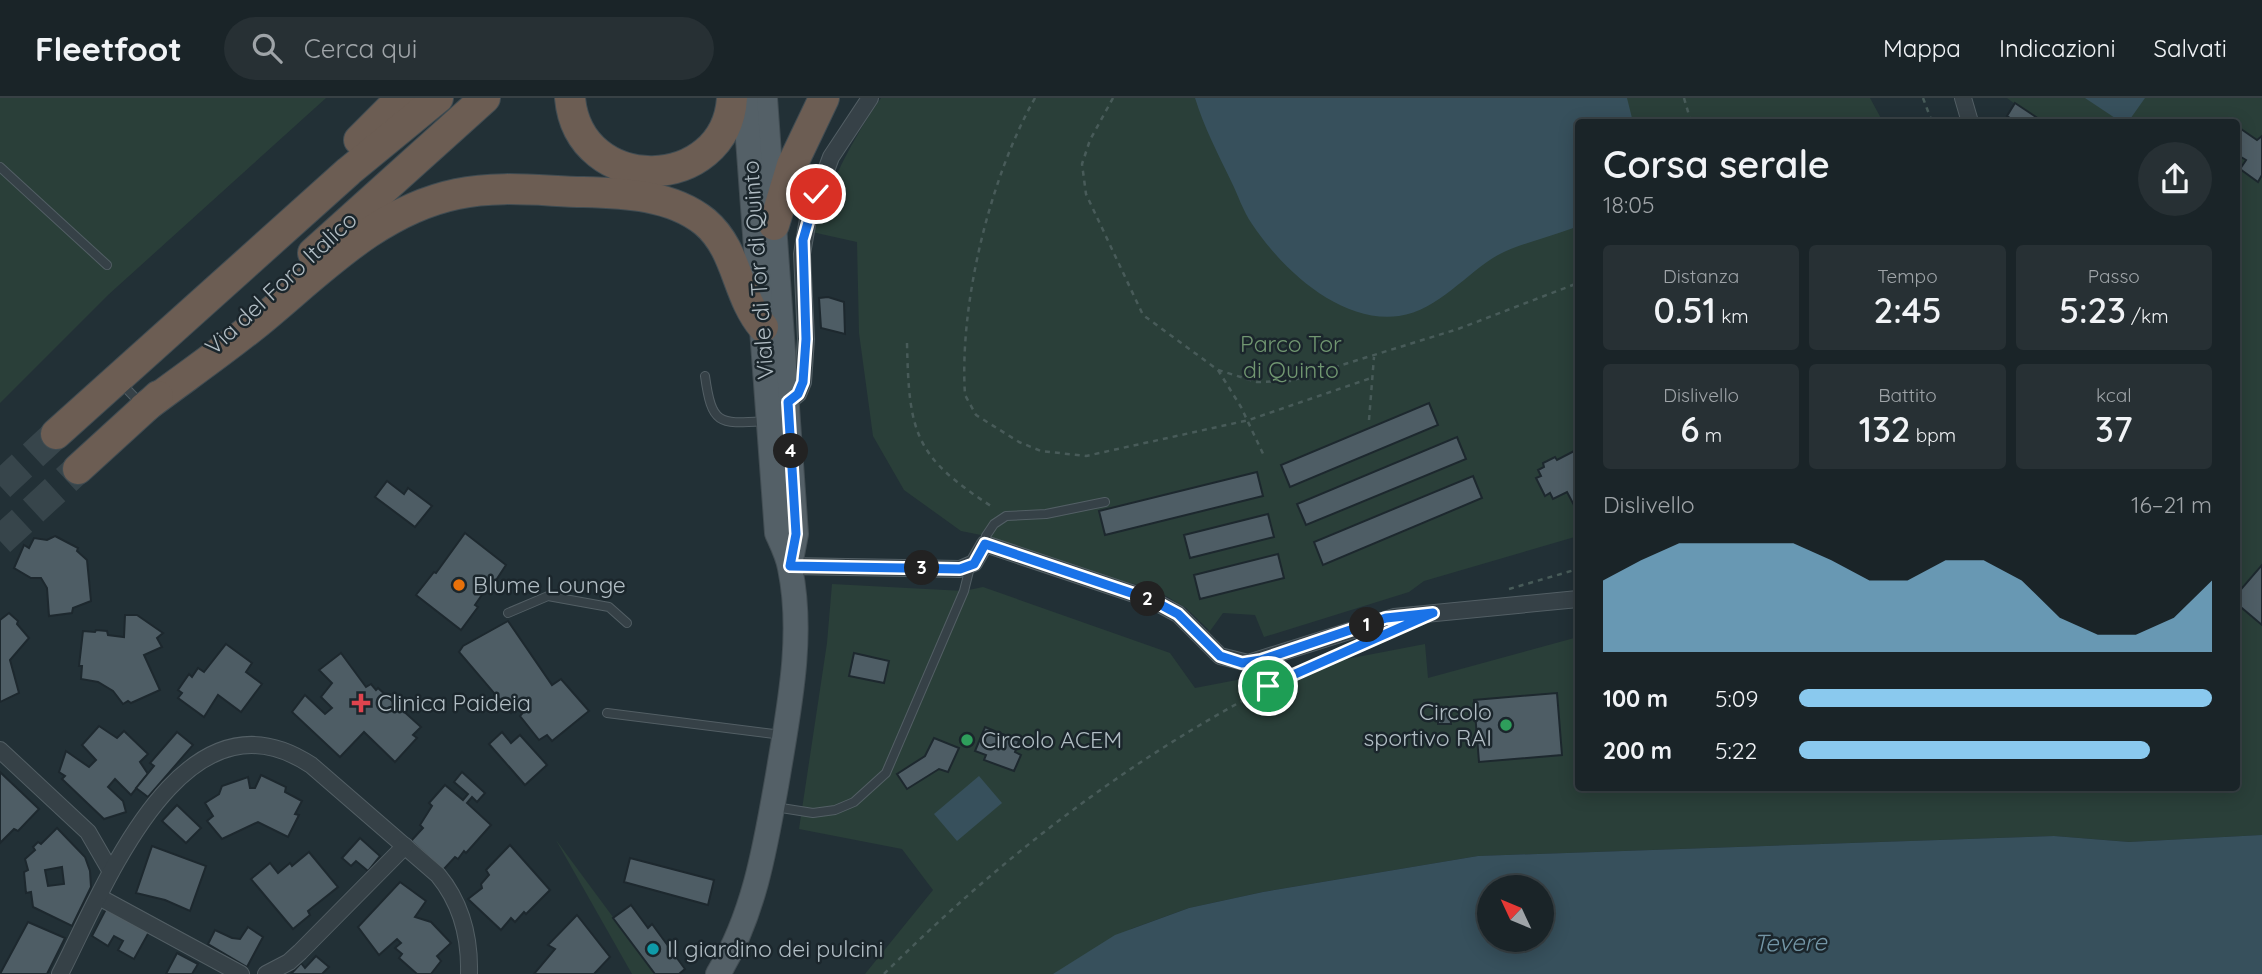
<!DOCTYPE html>
<html lang="it">
<head>
<meta charset="utf-8">
<style>
	:root { --surface:#1a2428; --page:#273034; --text:#f1f3f6; --muted:#9fa4a8; --line:#384145; --accent:#8ac9ee }
	body { margin:0; font-family:Quicksand,sans-serif; background:var(--page); color:var(--text); height:100vh; display:flex; flex-direction:column; font-size:26px; white-space:nowrap }
	* { box-sizing:border-box; margin:0 }
	p { font-size:23px; color:var(--muted) }
	.icon { flex:none; width:38px; height:38px; fill:none; stroke:currentColor; stroke-width:2; stroke-linecap:round; stroke-linejoin:round }
	.map { position:relative; flex:1; overflow:hidden }
	.sheet { position:absolute; left:1575px; top:21px; width:665px; height:672px; display:flex; flex-direction:column; background:var(--surface); border-radius:7px; box-shadow:0 4px 18px #0003,0 0 0 2px var(--line) }
	.sheet>* { flex:none }
	.needle { width:46px; rotate:314deg }
	.buttons { position:absolute; left:1477px; top:777px; display:grid; gap:14px }
	.buttons a { display:grid; place-items:center; width:77px; height:77px; border-radius:50%; background:var(--surface); box-shadow:0 4px 18px #0003,0 0 0 2px var(--line); font-size:35px }
	.pin { position:absolute; display:grid; place-items:center; width:60px; height:60px; color:#fff; margin:-30px; border:4px solid #fff; border-radius:50%; box-shadow:0 2px 7px #0007 }
	.km { position:absolute; width:35px; height:35px; margin:-18px; border-radius:50%; background:#222; color:#fff; font-size:19px; line-height:35px; text-align:center }
	.round { display:grid; place-items:center; flex:none; width:74px; height:74px; border-radius:37px; background:var(--page) }
	.head { display:flex; align-items:center; justify-content:space-between; height:119px; padding:0 28px }
	h1 { font-size:38px; font-weight:600; line-height:52px }
	.metrics { display:grid; grid-template-columns:repeat(3,1fr); gap:10px; height:119px; padding:7px 28px }
	.metrics div { display:grid; align-content:center; border-radius:7px; background:var(--page); text-align:center }
	.metrics b { font-size:35px; font-weight:600 }
	.metrics small { font-size:19px; font-weight:400 }
	.metrics p { font-size:19px }
	.chart { height:196px; padding:14px 28px }
	.chart p { display:flex; justify-content:space-between }
	.chart svg { width:100%; height:126px; margin-top:7px; fill:var(--accent); opacity:.7 }
	ul { padding:0 28px; list-style:none; font-size:23px }
	li { display:grid; grid-template-columns:112px 84px 1fr; align-items:center; height:52px }
	li i { height:18px; border-radius:9px; background:var(--accent) }
	header { display:flex; align-items:center; gap:42px; box-sizing:border-box; height:98px; padding:0 35px; background:var(--surface); border-bottom:2px solid var(--line) }
	header strong { font-size:33px }
	nav { display:flex; gap:38px; margin-inline-start:auto; font-size:24px }
	.search { width:490px; height:63px; background:var(--page); display:flex; align-items:center; gap:18px; box-sizing:border-box; padding:0 24px; border-radius:38px; color:var(--muted); font-size:26px }
	.map>svg:first-child { display:block }
</style>
</head>
<body>
<header>
<strong>Fleetfoot</strong>
<div class="search"><svg class="icon" aria-label="search" viewBox="0 0 24 24"><circle cx="10" cy="10" r="6"/><path d="M15 15l6 6"/></svg>Cerca qui</div>
<nav><a>Mappa</a><a>Indicazioni</a><a>Salvati</a></nav>
</header>
<div class="map">
<svg width="2262" height="876" viewBox="0 0 2262 876">
	<rect width="100%" height="100%" fill="#223036"/>
	<g fill="#2a3f39">
		<path d="M0,0H326L108,197L0,305Z"/>
		<path d="M881,0H1870L1883,24H1578V438L1424,483L1409,494L1264,539L1255,517L1223,515L1210,533L1186,510L1154,491L1099,477L986,438L961,433L904,392L873,338L859,235L857,144L812,134C831,86 851,42 881,0Z"/>
		<path d="M2007,0H2262V737L2129,744L2054,738L1478,758L1263,794L1189,810L1131,831L1068,876H865L933,792L902,751L799,731L827,545L832,486L964,493L983,489L1170,555L1195,590L1425,546L1428,580L1578,539V690H2236V24H2013L2007,18L2015,6Z"/>
		<path d="M556,742L655,876H632Z"/>
	</g>
	<g fill="#37505c" fill-rule="evenodd">
		<path d="M1195,0H1627L1633,24H1578V128C1554,138 1521,145 1498,157C1466,175 1439,212 1399,218C1340,226 1282,171 1252,126C1243,113 1238,97 1231,83C1218,56 1204,29 1195,0Z"/>
		<path d="M2085,0H2145L2128,24H2121Z"/>
		<path d="M979,678L1002,705L957,743L934,716Z"/>
		<path d="M2262,737V876H1053L1115,837L1189,810L1263,794L1478,758L2054,738L2129,744ZM1489,789H1542V842H1489Z"/>
	</g>
	<g fill="#4e5d65" stroke="#1d282e" stroke-width="2" fill-rule="evenodd">
		<path d="M2015,5L2036,19L2032,24H2016L2007,18Z"/>
		<path d="M2241,31L2257,42L2262,38V77L2258,84L2240,71L2246,62L2236,56V37Z"/>
		<path d="M828,199L844,204L845,236L821,230L819,200Z"/>
		<path d="M1429,305L1438,327L1290,389L1281,367Z"/>
		<path d="M1457,339L1466,361L1306,427L1297,406Z"/>
		<path d="M1578,351V408L1575,409L1567,394L1553,401L1550,395L1545,398L1536,380L1541,378L1538,372L1544,369L1543,365L1555,359L1557,362Z"/>
		<path d="M1257,374L1263,398L1105,437L1099,413Z"/>
		<path d="M1473,378L1482,400L1323,467L1314,444Z"/>
		<path d="M387,383L404,396L408,390L432,408L415,429L375,399Z"/>
		<path d="M1268,416L1274,439L1190,460L1184,437Z"/>
		<path d="M465,435L506,467L489,493L486,491L475,507L478,509L461,532L416,497L434,474L436,475Z"/>
		<path d="M55,438L78,450L77,453L87,462L91,503L73,510L72,515L49,518L47,490L41,480H31L14,470L24,447L29,450L34,440L47,442Z"/>
		<path d="M1278,456L1284,480L1200,501L1194,477Z"/>
		<path d="M2262,467V527L2236,505V497Z"/>
		<path d="M9,515L18,523L17,526L29,540L10,562L19,595L0,604V522Z"/>
		<path d="M125,517H137L163,535L157,540L162,549L144,557L160,592L131,605L128,603L123,606L113,593L98,584L81,581L82,568H79L83,533L95,534L96,532L107,533L108,537L124,539Z"/>
		<path d="M508,523L552,587L561,581L589,613L552,643L547,637L539,642L520,618L526,611L521,604L511,615L459,554L463,548Z"/>
		<path d="M226,546L252,565L246,574L262,586L241,614L218,597L204,619L178,600L182,595L178,592L189,576L192,579L198,570L204,574Z"/>
		<path d="M341,555L366,589L371,586L376,592L378,590L421,629L413,637L417,640L395,664L364,634L340,659L292,614L305,597L325,616L332,610L321,599L332,585L319,572Z"/>
		<path d="M854,555L889,563L884,585L849,578Z"/>
		<path d="M1557,595L1562,657L1479,664L1474,602Z"/>
		<path d="M1450,613L1451,626H1438V614Z"/>
		<path d="M99,628L117,640L124,633L148,656L140,664L148,676L131,697L115,681L108,689L123,703L126,714L104,721L62,681L65,678L59,674L66,653L89,669L96,662L82,647Z"/>
		<path d="M985,629L1019,643L1015,654L1021,657L1014,673L984,662L986,657L975,653Z"/>
		<path d="M177,634L193,647L148,699L136,690L154,668L150,665Z"/>
		<path d="M502,634L511,645L520,637L547,667L525,687L489,646Z"/>
		<path d="M934,640L959,650L948,674L939,671L907,691L897,676L925,658Z"/>
		<path d="M0,674L39,711L18,733L14,731L0,745Z"/>
		<path d="M462,674L485,695L477,704L472,699L467,705L491,727L466,755L464,753L458,761L455,759L443,772L411,743L423,730L420,727L432,708L429,705L445,687L463,702L468,696L454,684Z"/>
		<path d="M261,677L286,689L285,694L302,703L295,716L299,717L288,739L258,724L222,741L207,723L213,718L205,705L219,696L222,688L248,679L250,690H255Z"/>
		<path d="M177,707L201,730L186,745L162,723Z"/>
		<path d="M57,730L85,759L90,773L91,789L72,828L33,809L31,794L26,795L24,774L28,772L25,761L35,752L33,749L38,744L41,746ZM62,769L64,786L48,788L45,772Z"/>
		<path d="M360,740L380,758L368,773L356,763L351,768L342,760Z"/>
		<path d="M510,747L550,792L526,816L524,814L515,824L511,820L501,832L468,801L482,790L481,786L489,777L486,772Z"/>
		<path d="M152,748L206,768L190,813L165,802L136,795Z"/>
		<path d="M309,754L338,789L308,813L310,817L293,831L251,781L270,765L278,775L290,765L292,768Z"/>
		<path d="M630,760L714,782L708,807L624,784Z"/>
		<path d="M400,784L426,803L415,819L431,824L451,845L437,858L441,863L431,876H417L399,860L402,856L395,850L401,845L397,841L379,857L358,829Z"/>
		<path d="M631,807L648,830L652,826L685,871L679,876H655L613,820Z"/>
		<path d="M106,811L149,834L134,861L118,852L123,843L114,838L108,848L92,838Z"/>
		<path d="M577,817L610,859L594,876H534L555,851L548,847Z"/>
		<path d="M28,824L65,840L47,876H0Z"/>
		<path d="M248,829L263,839L247,869L208,846L215,832L232,840L240,841Z"/>
		<path d="M177,855L198,866L192,876H166Z"/>
		<path d="M316,858L329,869L322,876H291L301,865L305,870Z"/>
	</g>
	<g fill="none" stroke-linecap="round" stroke-linejoin="round">
		<g stroke="#37454b" stroke-width="30" stroke-dasharray="30 15" stroke-linecap="butt">
			<path d="M0,388L56,336"/>
			<path d="M0,443L78,371"/>
		</g>
		<defs>
			<g id="lane">
				<path d="M0,69L107,167"/>
				<path d="M705,278C712,328 719,326 766,323"/>
				<path d="M121,285L141,306"/>
				<path d="M985,446L986,438L994,426L1006,418L1046,416L1105,404"/>
				<path d="M508,515L548,498L609,509L627,525"/>
				<path d="M607,615L782,637"/>
				<path d="M775,709L813,715L835,712L854,704L886,675L964,493L970,469"/>
			</g>
			<g id="street">
				<path d="M1963,0L1970,24"/>
				<path d="M788,304L798,296L803,284L806,241L802,156L808,121L831,59L870,0"/>
				<path d="M790,468L960,471L974,465L985,446L1152,502L1178,516L1220,558L1248,565L1394,519L1578,501"/>
				<path d="M0,652L88,734L110,772"/>
				<path d="M99,799L241,876"/>
				<path d="M60,876C104,791 182,582 311,667L438,777C462,806 470,839 469,876"/>
				<path d="M266,876L289,864L300,854L405,748"/>
			</g>
			<g id="primary">
				<path d="M765,0L796,436L790,467"/>
				<path d="M718,876C755,816 766,745 778,677C789,610 804,538 790,470C788,458 782,446 777,435L745,0"/>
			</g>
			<g id="highway">
				<path d="M570,0C579,99 726,96 732,0"/>
				<path d="M359,42L401,0"/>
				<path d="M774,127L792,67L824,0"/>
				<path d="M313,155L485,0"/>
				<path d="M144,310C181,282 219,256 255,227C317,177 375,113 457,96C498,87 542,93 583,94C624,95 672,97 705,124C738,152 736,197 763,229"/>
				<path d="M56,336L349,73L438,0"/>
				<path d="M78,371L158,298"/>
			</g>
		</defs>
		<use href="#lane" stroke="#535f65" stroke-width="10"/>
		<use href="#street" stroke="#535f65" stroke-width="18"/>
		<use href="#primary" stroke="#424d53" stroke-width="26"/>
		<use href="#highway" stroke="#404c52" stroke-width="32"/>
		<g stroke="#485b59" stroke-width="2.5" stroke-dasharray="5 5" stroke-linecap="butt">
			<path d="M1035,0C990,79 959,206 965,297L976,317L1019,344L1041,353L1086,358L1249,322L1371,280"/>
			<path d="M1113,0L1090,42L1082,66L1086,96L1143,217L1218,272L1257,284L1290,283L1458,231L1578,185"/>
			<path d="M1684,0L1691,24"/>
			<path d="M1923,0L1932,24"/>
			<path d="M907,245C909,337 915,359 994,410"/>
			<path d="M1218,272L1241,309L1265,360"/>
			<path d="M1369,322L1374,259"/>
			<path d="M1509,491L1578,471"/>
			<path d="M884,876C1018,743 1166,632 1339,555"/>
		</g>
		<use href="#lane" stroke="#364147" stroke-width="8"/>
		<use href="#street" stroke="#364147" stroke-width="16"/>
		<use href="#primary" stroke="#546067" stroke-width="24"/>
		<use href="#highway" stroke="#6c5d53" stroke-width="30"/>
	</g>
	<g fill="none" stroke-linecap="round" stroke-linejoin="round">
		<defs>
			<path id="route" d="M816,96L803,142L806,241L803,284L798,296L788,304L796,436L790,468L960,471L974,466L985,446L1152,502L1178,516L1220,558L1242,565L1261,562L1386,520L1433,515L1268,588"/>
		</defs>
		<use href="#route" stroke="#fff" stroke-width="14"/>
		<use href="#route" stroke="#1a73e8" stroke-width="9"/>
	</g>
	<circle fill="#e8710a" stroke="#1b262c" stroke-width="2.5" cx="459" cy="487" r="7"/>
	<path fill="#e0444e" stroke="#1b262c" stroke-width="2.5" d="M357.5 594.5h7v7h7v7h-7v7h-7v-7h-7v-7h7z"/>
	<g fill="#2e9e5b" stroke="#1b262c" stroke-width="2.5">
		<circle cx="1506" cy="627" r="7"/>
		<circle cx="967" cy="642" r="7"/>
	</g>
	<circle fill="#0f9aa8" stroke="#1b262c" stroke-width="2.5" cx="653" cy="851" r="7"/>
	<g text-anchor="middle" stroke-width="5" stroke-linejoin="round" paint-order="stroke">
		<g font-size="23" fill="#b0bcc3" stroke="#1b262c">
			<text transform="translate(758 172) rotate(-94)" y="8">Viale di Tor di Quinto</text>
			<text transform="translate(281 185) rotate(-43)" y="8">Via del Foro Italico</text>
		</g>
		<g font-size="23" fill="#719771" stroke="#1b262c">
			<text x="1291" y="254">Parco Tor<tspan x="1291" dy="26">di Quinto</tspan></text>
		</g>
		<g font-size="23" fill="#b0bcc3" stroke="#1b262c" text-anchor="start">
			<text x="473" y="495">Blume Lounge</text>
			<text x="377" y="613">Clinica Paideia</text>
			<text x="1492" y="622" text-anchor="end">Circolo<tspan x="1492" dy="26">sportivo RAI</tspan></text>
			<text x="981" y="650">Circolo ACEM</text>
			<text x="667" y="859">Il giardino dei pulcini</text>
		</g>
		<g font-size="24" font-style="italic" fill="#7395a5" stroke="#1b262c">
			<text transform="translate(1790 845) rotate(-1)" y="8">Tevere</text>
		</g>
	</g>
</svg>
<div class="buttons">
<a><svg class="needle" viewBox="-14 -14 28 28"><path d="M0-13l5 13h-10z" fill="#e53935"/><path d="M0 13l5-13h-10z" fill="#9fa4a8"/></svg></a>
</div>
<div class="pin" style="left:1268px;top:588px;background:#1e9e55"><svg class="icon" aria-label="arrive" viewBox="0 0 24 24"><path d="M6 21V4h12l-3 4 3 4H6"/></svg></div>
<div class="pin" style="left:816px;top:96px;background:#d93025"><svg class="icon" aria-label="check" viewBox="0 0 24 24"><path d="M5 12l5 5 9-10"/></svg></div>
<b class="km" style="left:1367px;top:527px">1</b>
<b class="km" style="left:1148px;top:501px">2</b>
<b class="km" style="left:922px;top:470px">3</b>
<b class="km" style="left:791px;top:353px">4</b>
<section class="sheet">
<div class="head"><div><h1>Corsa serale</h1><p>18:05</p></div><a class="round"><svg class="icon" aria-label="share" viewBox="0 0 24 24"><path d="M12 15V3M7 8l5-5 5 5M5 13v7h14v-7"/></svg></a></div>
<div class="metrics">
<div><p>Distanza</p><b>0.51<small> km</small></b></div>
<div><p>Tempo</p><b>2:45</b></div>
<div><p>Passo</p><b>5:23<small> /km</small></b></div>
</div>
<div class="metrics">
<div><p>Dislivello</p><b>6<small> m</small></b></div>
<div><p>Battito</p><b>132<small> bpm</small></b></div>
<div><p>kcal</p><b>37</b></div>
</div>
<div class="chart"><p><span>Dislivello</span>16–21 m</p>
<svg viewBox="0 0 160 44" preserveAspectRatio="none"><path d="M0 44V19L10 12L20 6L30 6L40 6L50 6L60 12L70 19L80 19L90 12L100 12L110 19L120 32L130 38L140 38L150 32L160 19V44z"/></svg>
</div>
<ul>
<li><b>100 m</b>5:09<i style="width:100%"></i></li>
<li><b>200 m</b>5:22<i style="width:85%"></i></li>
</ul>
</section>
</div>
</body>
</html>
